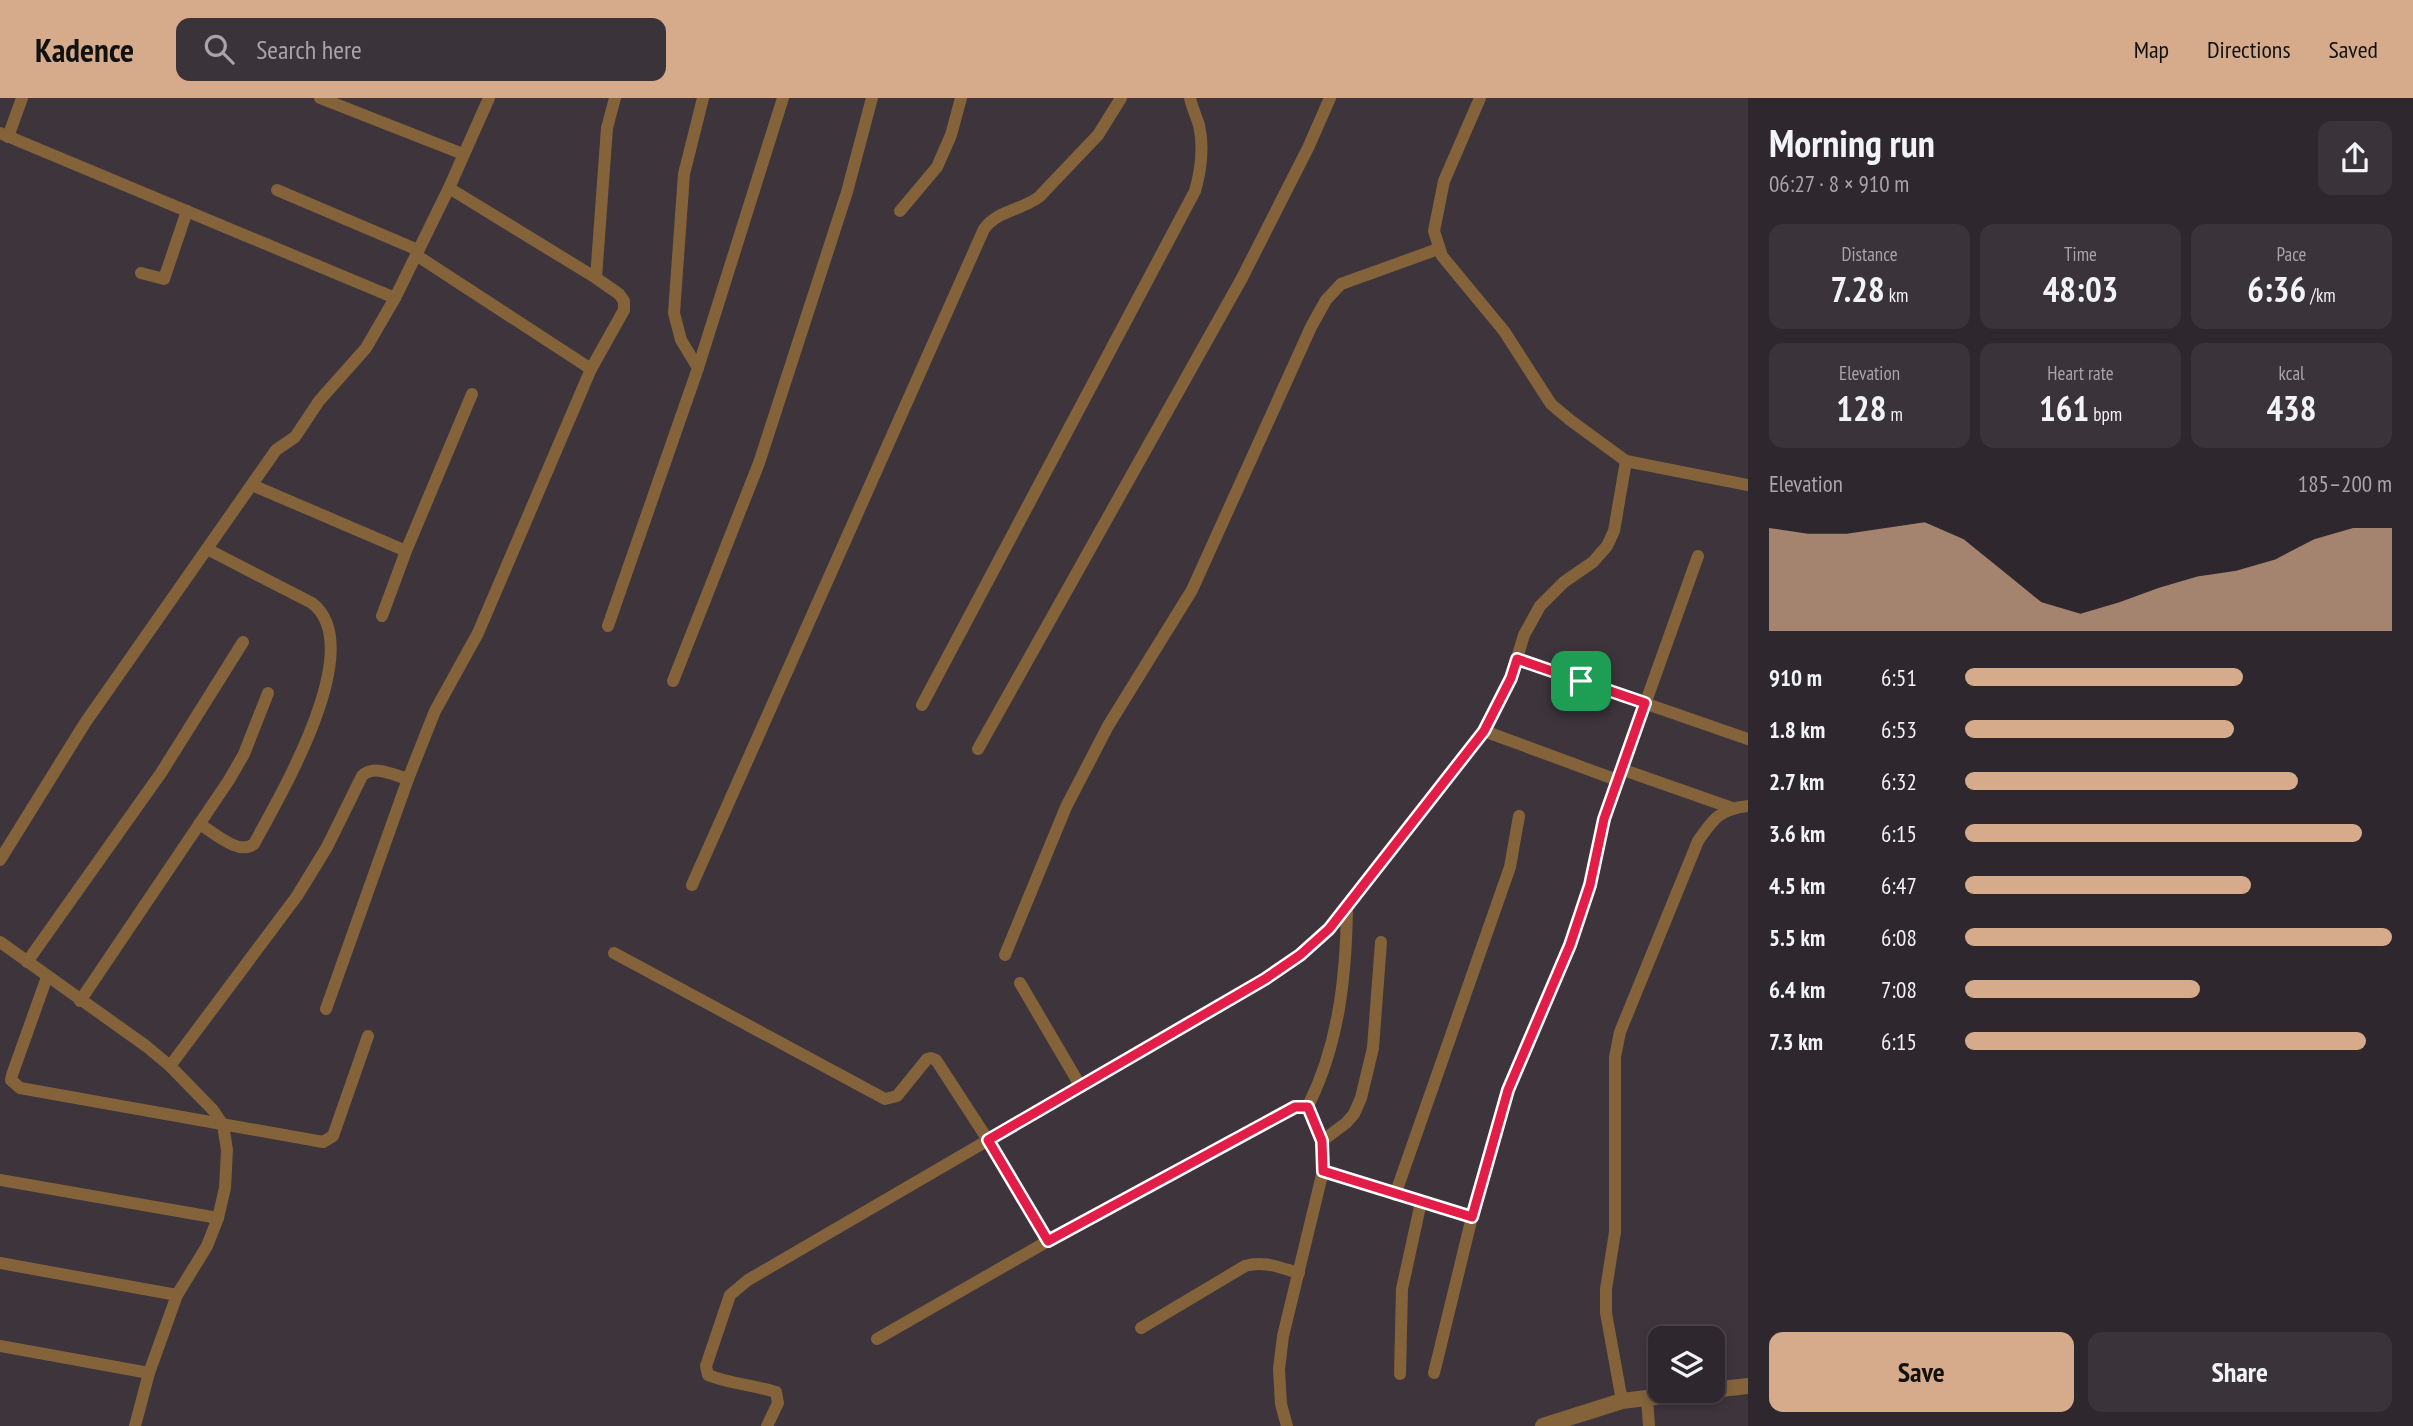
<!DOCTYPE html>
<html lang="en">
<head>
<meta charset="utf-8">
<style>
	:root { --surface:#2e272d; --page:#3a3339; --text:#f1f3f6; --muted:#a7a5aa; --line:#494449; --accent:#d6ab8b }
	body { margin:0; font-family:"PT Sans Narrow",sans-serif; background:var(--page); color:var(--text); height:100vh; display:flex; flex-direction:column; font-size:26px; white-space:nowrap }
	* { box-sizing:border-box; margin:0 }
	p { font-size:23px; color:var(--muted) }
	.icon { flex:none; width:38px; height:38px; fill:none; stroke:currentColor; stroke-width:2; stroke-linecap:round; stroke-linejoin:round }
	.map { position:relative; flex:1; overflow:hidden }
	.details { display:flex; flex-direction:column; background:var(--surface); width:665px }
	.details>* { flex:none }
	.tools { position:absolute; left:1648px; top:1228px; display:grid; gap:14px }
	.tools a { display:grid; place-items:center; width:77px; height:77px; border-radius:14px; background:var(--surface); box-shadow:0 4px 10px #0003,0 0 0 2px var(--line); font-size:35px }
	.pin { position:absolute; display:grid; place-items:center; width:60px; height:60px; color:#fff; margin:-30px; border-radius:14px; box-shadow:0 4px 10px #0006 }
	.round { display:grid; place-items:center; flex:none; width:74px; height:74px; border-radius:14px; background:var(--page) }
	.head { display:flex; align-items:center; justify-content:space-between; height:119px; padding:0 21px }
	h1 { font-size:38px; font-weight:600; line-height:52px }
	.stats { display:grid; grid-template-columns:repeat(3,1fr); gap:10px; height:119px; padding:7px 21px }
	.stats div { display:grid; align-content:center; border-radius:14px; background:var(--page); text-align:center }
	.stats b { font-size:35px; font-weight:600 }
	.stats small { font-size:19px; font-weight:400 }
	.stats p { font-size:19px }
	.chart { height:196px; padding:14px 21px }
	.chart p { display:flex; justify-content:space-between }
	.chart svg { width:100%; height:126px; margin-top:7px; fill:var(--accent); opacity:.7 }
	.primary-button { display:flex; gap:14px; margin-top:auto; padding:14px 21px }
	.primary-button a { flex:1; height:80px; border-radius:14px; background:var(--accent); color:#111; font-size:28px; font-weight:600; line-height:80px; text-align:center }
	.primary-button a+a { background:var(--page); color:var(--text) }
	ul { padding:0 21px; list-style:none; font-size:23px }
	li { display:grid; grid-template-columns:112px 84px 1fr; align-items:center; height:52px }
	li i { height:18px; border-radius:9px; background:var(--accent) }
	header { display:flex; align-items:center; gap:42px; box-sizing:border-box; height:98px; padding:0 35px; background:var(--accent); color:#111 }
	header strong { font-size:33px }
	nav { display:flex; gap:38px; margin-inline-start:auto; font-size:24px }
	.search { width:490px; height:63px; background:var(--page); display:flex; align-items:center; gap:18px; box-sizing:border-box; padding:0 24px; border-radius:14px; color:var(--muted); font-size:26px }
	main { display:flex; flex:1; min-height:0 }
	.map>svg:first-child { display:block }
</style>
</head>
<body>
<header>
<strong>Kadence</strong>
<div class="search"><svg class="icon" aria-label="search" viewBox="0 0 24 24"><circle cx="10" cy="10" r="6"/><path d="M15 15l6 6"/></svg>Search here</div>
<nav><a>Map</a><a>Directions</a><a>Saved</a></nav>
</header>
<main>
<div class="map">
<svg width="1748" height="1328" viewBox="0 0 1748 1328">
	<rect width="100%" height="100%" fill="#3d343c"/>
	<g fill="none" stroke-linecap="round" stroke-linejoin="round">
		<g stroke="#84623a" stroke-width="12">
			<path d="M320,0L463,56"/>
			<path d="M1480,0L1444,83L1434,133L1442,158L1504,233L1551,306L1570,322L1626,363L1748,387"/>
			<path d="M0,35L395,200"/>
			<path d="M8,39L22,0"/>
			<path d="M277,92L418,152"/>
			<path d="M900,113L937,69L951,37L961,0"/>
			<path d="M416,157L591,271"/>
			<path d="M141,175L164,181L187,113"/>
			<path d="M596,180L607,30L615,0"/>
			<path d="M698,270L681,242L674,215L684,76L703,0"/>
			<path d="M252,387L406,453"/>
			<path d="M382,518L406,453L472,296"/>
			<path d="M608,528L698,270L783,0"/>
			<path d="M1517,561L1748,641"/>
			<path d="M673,583L759,365L847,94L872,0"/>
			<path d="M922,607L1195,93C1201,72 1204,49 1199,27C1196,18 1192,9 1190,0"/>
			<path d="M1484,633L1617,682"/>
			<path d="M978,651L1242,180L1308,50L1330,0"/>
			<path d="M1621,671L1732,710"/>
			<path d="M199,726C214,734 238,758 254,746C280,697 369,549 312,505L207,451"/>
			<path d="M0,762L85,625L276,352L295,339L319,303L366,250L395,200L449,90L489,0"/>
			<path d="M692,787L984,131C998,112 1020,113 1039,99L1098,37L1121,0"/>
			<path d="M0,844L146,948L170,968L213,1012L223,1027L227,1052L225,1090L218,1120L207,1148L177,1197L149,1275L135,1328"/>
			<path d="M614,855L885,1001L897,998L927,961L931,960L936,962L988,1042L1048,1143"/>
			<path d="M1005,857L1066,709L1108,628L1192,492L1311,229L1326,202L1341,186L1438,151"/>
			<path d="M27,864L161,675L243,544"/>
			<path d="M47,879L12,977L11,982L20,990L323,1044L333,1038L368,938"/>
			<path d="M1020,885L1081,989"/>
			<path d="M80,903L229,682L244,656L268,595"/>
			<path d="M326,911L408,681L435,613L478,535L591,271L624,212V203L619,196L596,180L449,90"/>
			<path d="M170,968L297,798L327,749L362,678C374,666 393,677 408,681"/>
			<path d="M1308,1008C1339,946 1346,879 1347,810"/>
			<path d="M1322,1043L1346,1025L1354,1016L1361,1000L1373,950L1381,844"/>
			<path d="M1323,1073L1472,1119"/>
			<path d="M0,1082L218,1120"/>
			<path d="M1395,1097L1510,769L1519,718"/>
			<path d="M0,1165L177,1197"/>
			<path d="M1141,1230L1245,1168C1263,1162 1281,1170 1299,1175"/>
			<path d="M877,1241L1048,1143L1295,1008H1308L1322,1043L1323,1073L1283,1238L1279,1271L1281,1306L1287,1328"/>
			<path d="M0,1248L149,1275"/>
			<path d="M1434,1275L1472,1119L1508,992L1570,847L1590,787L1604,721L1698,458"/>
			<path d="M1400,1276L1402,1191L1421,1104"/>
			<path d="M1647,1300L1649,1328"/>
			<path d="M1622,1303L1606,1215V1191L1615,1134V959L1620,934L1698,743C1713,721 1720,711 1748,708"/>
			<path d="M767,1328L778,1305L776,1294C754,1287 730,1286 708,1277L706,1268L730,1197L748,1182L1265,881L1300,857L1329,831L1484,633L1511,580L1524,537L1540,508L1564,484L1593,464L1607,448L1614,433L1626,363"/>
		</g>
		<g stroke="#84623a" stroke-width="16">
			<path d="M1713,1292L1748,1288"/>
			<path d="M1543,1328L1622,1303L1704,1293"/>
		</g>
	</g>
	<g fill="none" stroke-linecap="round" stroke-linejoin="round">
		<defs>
			<path id="route" d="M1517,561L1645,605L1604,721L1590,787L1570,847L1508,992L1472,1119L1323,1073L1322,1043L1308,1009H1295L1048,1143L988,1042L1265,881L1300,857L1329,831L1484,633L1511,580Z"/>
		</defs>
		<use href="#route" stroke="#fff" stroke-width="14"/>
		<use href="#route" stroke="#e11d48" stroke-width="9"/>
	</g>
</svg>
<div class="tools">
<a><svg class="icon" aria-label="layers" viewBox="0 0 24 24"><path d="M12 4l9 5-9 5-9-5zM3 14l9 5 9-5"/></svg></a>
</div>
<div class="pin" style="left:1581px;top:583px;background:#1e9e55"><svg class="icon" aria-label="arrive" viewBox="0 0 24 24"><path d="M6 21V4h12l-3 4 3 4H6"/></svg></div>
</div>
<section class="details">
<div class="head"><div><h1>Morning run</h1><p>06:27 · 8 × 910 m</p></div><a class="round"><svg class="icon" aria-label="share" viewBox="0 0 24 24"><path d="M12 15V3M7 8l5-5 5 5M5 13v7h14v-7"/></svg></a></div>
<div class="stats">
<div><p>Distance</p><b>7.28<small> km</small></b></div>
<div><p>Time</p><b>48:03</b></div>
<div><p>Pace</p><b>6:36<small> /km</small></b></div>
</div>
<div class="stats">
<div><p>Elevation</p><b>128<small> m</small></b></div>
<div><p>Heart rate</p><b>161<small> bpm</small></b></div>
<div><p>kcal</p><b>438</b></div>
</div>
<div class="chart"><p><span>Elevation</span>185–200 m</p>
<svg viewBox="0 0 160 44" preserveAspectRatio="none"><path d="M0 44V8L10 10L20 10L30 8L40 6L50 12L60 23L70 34L80 38L90 34L100 29L110 25L120 23L130 19L140 12L150 8L160 8V44z"/></svg>
</div>
<ul>
<li><b>910 m</b>6:51<i style="width:65%"></i></li>
<li><b>1.8 km</b>6:53<i style="width:63%"></i></li>
<li><b>2.7 km</b>6:32<i style="width:78%"></i></li>
<li><b>3.6 km</b>6:15<i style="width:93%"></i></li>
<li><b>4.5 km</b>6:47<i style="width:67%"></i></li>
<li><b>5.5 km</b>6:08<i style="width:100%"></i></li>
<li><b>6.4 km</b>7:08<i style="width:55%"></i></li>
<li><b>7.3 km</b>6:15<i style="width:94%"></i></li>
</ul>
<div class="primary-button"><a>Save</a><a>Share</a></div>
</section>
</main>
</body>
</html>
